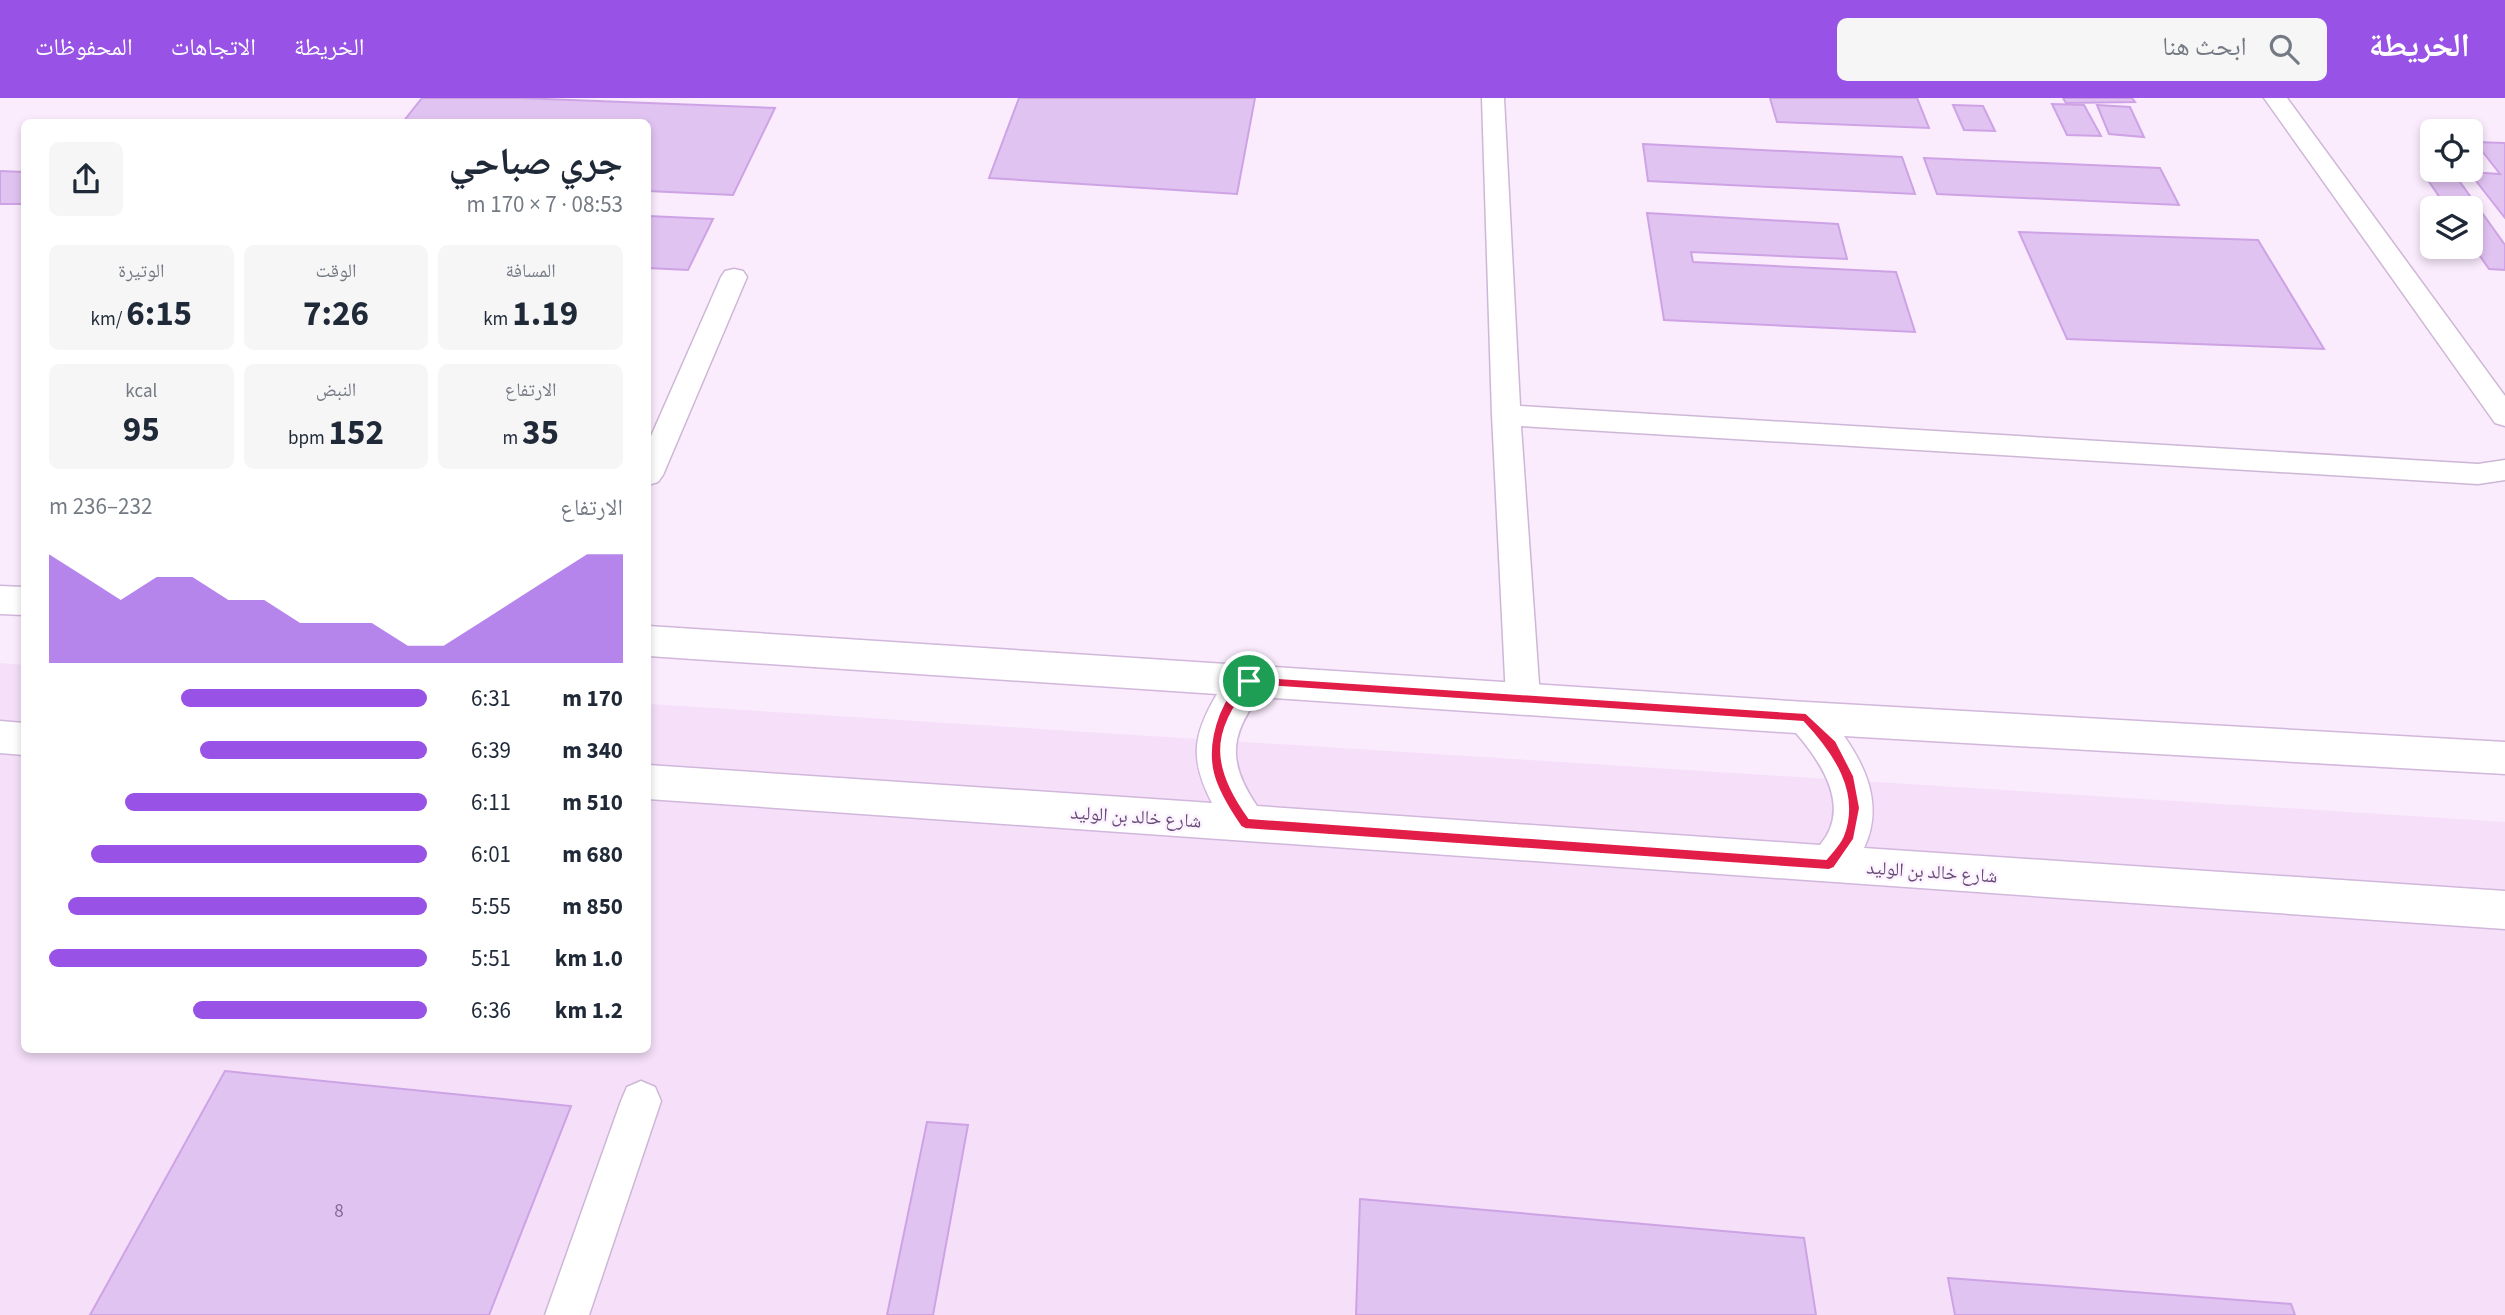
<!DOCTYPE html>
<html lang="ar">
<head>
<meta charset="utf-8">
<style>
	:root { --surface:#fff; --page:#f6f6f7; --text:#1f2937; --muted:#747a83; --accent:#9852e5 }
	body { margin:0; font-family:"Source Sans 3","Noto Naskh Arabic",sans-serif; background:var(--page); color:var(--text); direction:rtl; height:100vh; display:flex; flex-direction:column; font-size:26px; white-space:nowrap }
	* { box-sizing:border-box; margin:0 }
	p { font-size:23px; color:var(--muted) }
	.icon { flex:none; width:38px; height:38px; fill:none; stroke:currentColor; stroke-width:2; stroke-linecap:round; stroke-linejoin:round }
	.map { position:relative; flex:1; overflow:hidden; direction:ltr }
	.side { position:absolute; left:21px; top:21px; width:630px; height:934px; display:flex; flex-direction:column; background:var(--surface); border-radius:10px; box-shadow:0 4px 10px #0003; direction:rtl }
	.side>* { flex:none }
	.tools { position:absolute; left:2420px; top:21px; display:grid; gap:14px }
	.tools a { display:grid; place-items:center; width:63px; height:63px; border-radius:10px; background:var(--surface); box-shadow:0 4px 10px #0003; font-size:35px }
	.pin { position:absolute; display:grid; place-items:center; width:60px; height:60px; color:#fff; margin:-30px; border:4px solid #fff; border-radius:50%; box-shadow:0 2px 7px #0007 }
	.round { display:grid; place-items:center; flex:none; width:74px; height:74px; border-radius:10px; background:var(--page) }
	.overview { display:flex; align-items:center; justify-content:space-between; height:119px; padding:0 28px }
	h1 { font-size:38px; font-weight:700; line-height:52px }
	.metrics { display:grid; grid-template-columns:repeat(3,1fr); gap:10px; height:119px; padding:7px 28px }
	.metrics div { display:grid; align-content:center; border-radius:10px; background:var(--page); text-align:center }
	.metrics b { font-size:35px; font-weight:700 }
	.metrics small { font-size:19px; font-weight:400 }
	.metrics p { font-size:19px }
	.chart { height:196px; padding:14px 28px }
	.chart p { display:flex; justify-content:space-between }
	.chart svg { width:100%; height:126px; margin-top:7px; fill:var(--accent); opacity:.7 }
	ul { padding:0 28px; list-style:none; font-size:23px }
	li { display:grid; grid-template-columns:112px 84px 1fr; align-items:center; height:52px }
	li i { height:18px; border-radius:9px; background:var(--accent) }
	header { display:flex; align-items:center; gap:42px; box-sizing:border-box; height:98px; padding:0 35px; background:var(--accent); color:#fff }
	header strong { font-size:33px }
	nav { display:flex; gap:38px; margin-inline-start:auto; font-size:24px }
	.search { width:490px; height:63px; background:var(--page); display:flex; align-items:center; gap:18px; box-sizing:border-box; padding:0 24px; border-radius:10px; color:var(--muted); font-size:26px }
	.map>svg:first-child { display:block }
</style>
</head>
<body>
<header>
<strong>الخريطة</strong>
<div class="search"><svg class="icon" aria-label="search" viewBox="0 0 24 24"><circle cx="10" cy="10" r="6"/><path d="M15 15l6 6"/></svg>ابحث هنا</div>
<nav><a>الخريطة</a><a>الاتجاهات</a><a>المحفوظات</a></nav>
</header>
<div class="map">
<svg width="2505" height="1217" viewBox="0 0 2505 1217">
	<rect width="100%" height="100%" fill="#faebfd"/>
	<path fill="#f5dff9" d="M0,565L24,567V952H648V606L2505,724V1217H0Z"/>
	<g fill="#e1c3f2" stroke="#cda3e5" stroke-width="2">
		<path d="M422,0H520L775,10L733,97L648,93V24H403Z"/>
		<path d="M1019,0H1255L1237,96L989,80Z"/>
		<path d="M1770,0H1917L1929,30L1777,24Z"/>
		<path d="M2063,0H2132L2135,4L2066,5Z"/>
		<path d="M2052,6L2084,7L2101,38L2067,37Z"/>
		<path d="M1953,7L1983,8L1995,33L1964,32Z"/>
		<path d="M2097,7L2130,9L2144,39L2109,36Z"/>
		<path d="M2475,44L2505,45V120L2469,74L2500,76Z"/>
		<path d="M1643,46L1902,59L1915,96L1648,83Z"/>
		<path d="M1924,60L2160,70L2179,107L1937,96Z"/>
		<path d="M0,73L24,74V106H0Z"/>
		<path d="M2423,75L2455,77L2505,147V172L2489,171L2471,145V110H2447Z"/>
		<path d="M1647,115L1838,126L1847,161L1691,154L1693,164L1896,174L1915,234L1664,222Z"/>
		<path d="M648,118L713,121L688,172L648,170Z"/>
		<path d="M2019,134L2258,142L2324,251L2067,241Z"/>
		<path d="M225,973L571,1008L489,1217H90Z"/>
		<path d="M927,1024L968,1027L933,1217H887Z"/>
		<path d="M1360,1101L1804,1140L1816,1217H1356Z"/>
		<path d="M1948,1180L2291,1206L2295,1217H1955Z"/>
	</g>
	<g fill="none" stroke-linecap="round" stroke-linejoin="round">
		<defs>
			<g id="service">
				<path d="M1482,0H1504L1520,308L2478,366L2505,362V382L2478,386L1521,328L1540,600L1535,609L1523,613L1511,609L1506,600L1492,317Z"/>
				<path d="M2264,0H2287L2505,298V328L2495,325Z"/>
				<path d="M734,171L743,173L747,179L663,377L658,384L648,387V345L721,179L725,173Z"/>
				<path d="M641,983L655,989L661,1003L589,1217H545L621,1003L627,989Z"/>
			</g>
			<g id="secondary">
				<path d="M0,488L24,489V517L0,516Z"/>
				<path d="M648,528L1806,604L2505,644V676L1844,638C1868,672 1883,710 1864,750L2505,793V831L648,701V667L1212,705C1190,662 1192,638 1217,596L648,558ZM1259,599L1796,635C1822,665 1852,710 1820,747L1257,708C1229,667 1228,639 1259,599Z"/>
				<path d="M0,623L24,625V657L0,655Z"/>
			</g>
		</defs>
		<use href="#service" stroke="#ceb7d6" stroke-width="3"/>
		<use href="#secondary" stroke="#d1b7db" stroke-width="3"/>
		<use href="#service" fill="#fff" fill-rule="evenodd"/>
		<use href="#secondary" fill="#fff" fill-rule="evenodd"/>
	</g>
	<path fill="#e11d48" stroke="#fff" stroke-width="2" fill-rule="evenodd" d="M1249,578L1806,615L1836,643L1854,678L1860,710L1854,741L1834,770L1829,772L1245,731L1241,729C1214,690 1201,663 1219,616C1224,603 1235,585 1249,578ZM1251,587L1803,624C1832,655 1860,694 1843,738C1840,746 1832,754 1826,761L1249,720C1213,670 1210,635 1251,587Z"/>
	<g text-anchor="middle" stroke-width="5" stroke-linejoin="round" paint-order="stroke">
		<g font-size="19" fill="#684d78" stroke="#fdf2ff">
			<text transform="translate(1136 718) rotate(4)" y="7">شارع خالد بن الوليد</text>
			<text transform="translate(1932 773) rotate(4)" y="7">شارع خالد بن الوليد</text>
		</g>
		<g font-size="19" fill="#866a96">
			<text x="339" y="1119">8</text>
		</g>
	</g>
</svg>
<div class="tools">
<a><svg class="icon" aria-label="locate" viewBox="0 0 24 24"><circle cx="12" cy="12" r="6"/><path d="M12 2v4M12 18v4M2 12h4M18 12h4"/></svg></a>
<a><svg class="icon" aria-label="layers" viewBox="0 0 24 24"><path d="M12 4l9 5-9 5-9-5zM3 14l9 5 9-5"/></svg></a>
</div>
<div class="pin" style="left:1249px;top:583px;background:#1e9e55"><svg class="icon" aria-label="arrive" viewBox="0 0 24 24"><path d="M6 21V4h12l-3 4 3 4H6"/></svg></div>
<section class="side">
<div class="overview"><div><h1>جري صباحي</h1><p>08:53 · 7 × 170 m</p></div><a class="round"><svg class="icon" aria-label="share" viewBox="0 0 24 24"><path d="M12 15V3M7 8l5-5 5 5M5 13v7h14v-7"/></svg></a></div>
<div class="metrics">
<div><p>المسافة</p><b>1.19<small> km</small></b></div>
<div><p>الوقت</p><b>7:26</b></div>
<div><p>الوتيرة</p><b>6:15<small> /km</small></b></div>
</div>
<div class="metrics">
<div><p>الارتفاع</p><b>35<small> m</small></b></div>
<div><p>النبض</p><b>152<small> bpm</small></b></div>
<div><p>kcal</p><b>95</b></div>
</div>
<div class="chart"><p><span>الارتفاع</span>232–236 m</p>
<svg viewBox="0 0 160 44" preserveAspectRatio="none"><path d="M0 44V6L10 14L20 22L30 14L40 14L50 22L60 22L70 30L80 30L90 30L100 38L110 38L120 30L130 22L140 14L150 6L160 6V44z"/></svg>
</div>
<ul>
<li><b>170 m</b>6:31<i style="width:65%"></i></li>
<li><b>340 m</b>6:39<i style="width:60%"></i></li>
<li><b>510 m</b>6:11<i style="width:80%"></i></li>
<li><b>680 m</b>6:01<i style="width:89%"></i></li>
<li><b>850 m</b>5:55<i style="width:95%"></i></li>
<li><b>1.0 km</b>5:51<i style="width:100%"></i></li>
<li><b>1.2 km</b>6:36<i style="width:62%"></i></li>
</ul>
</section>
</div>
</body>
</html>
